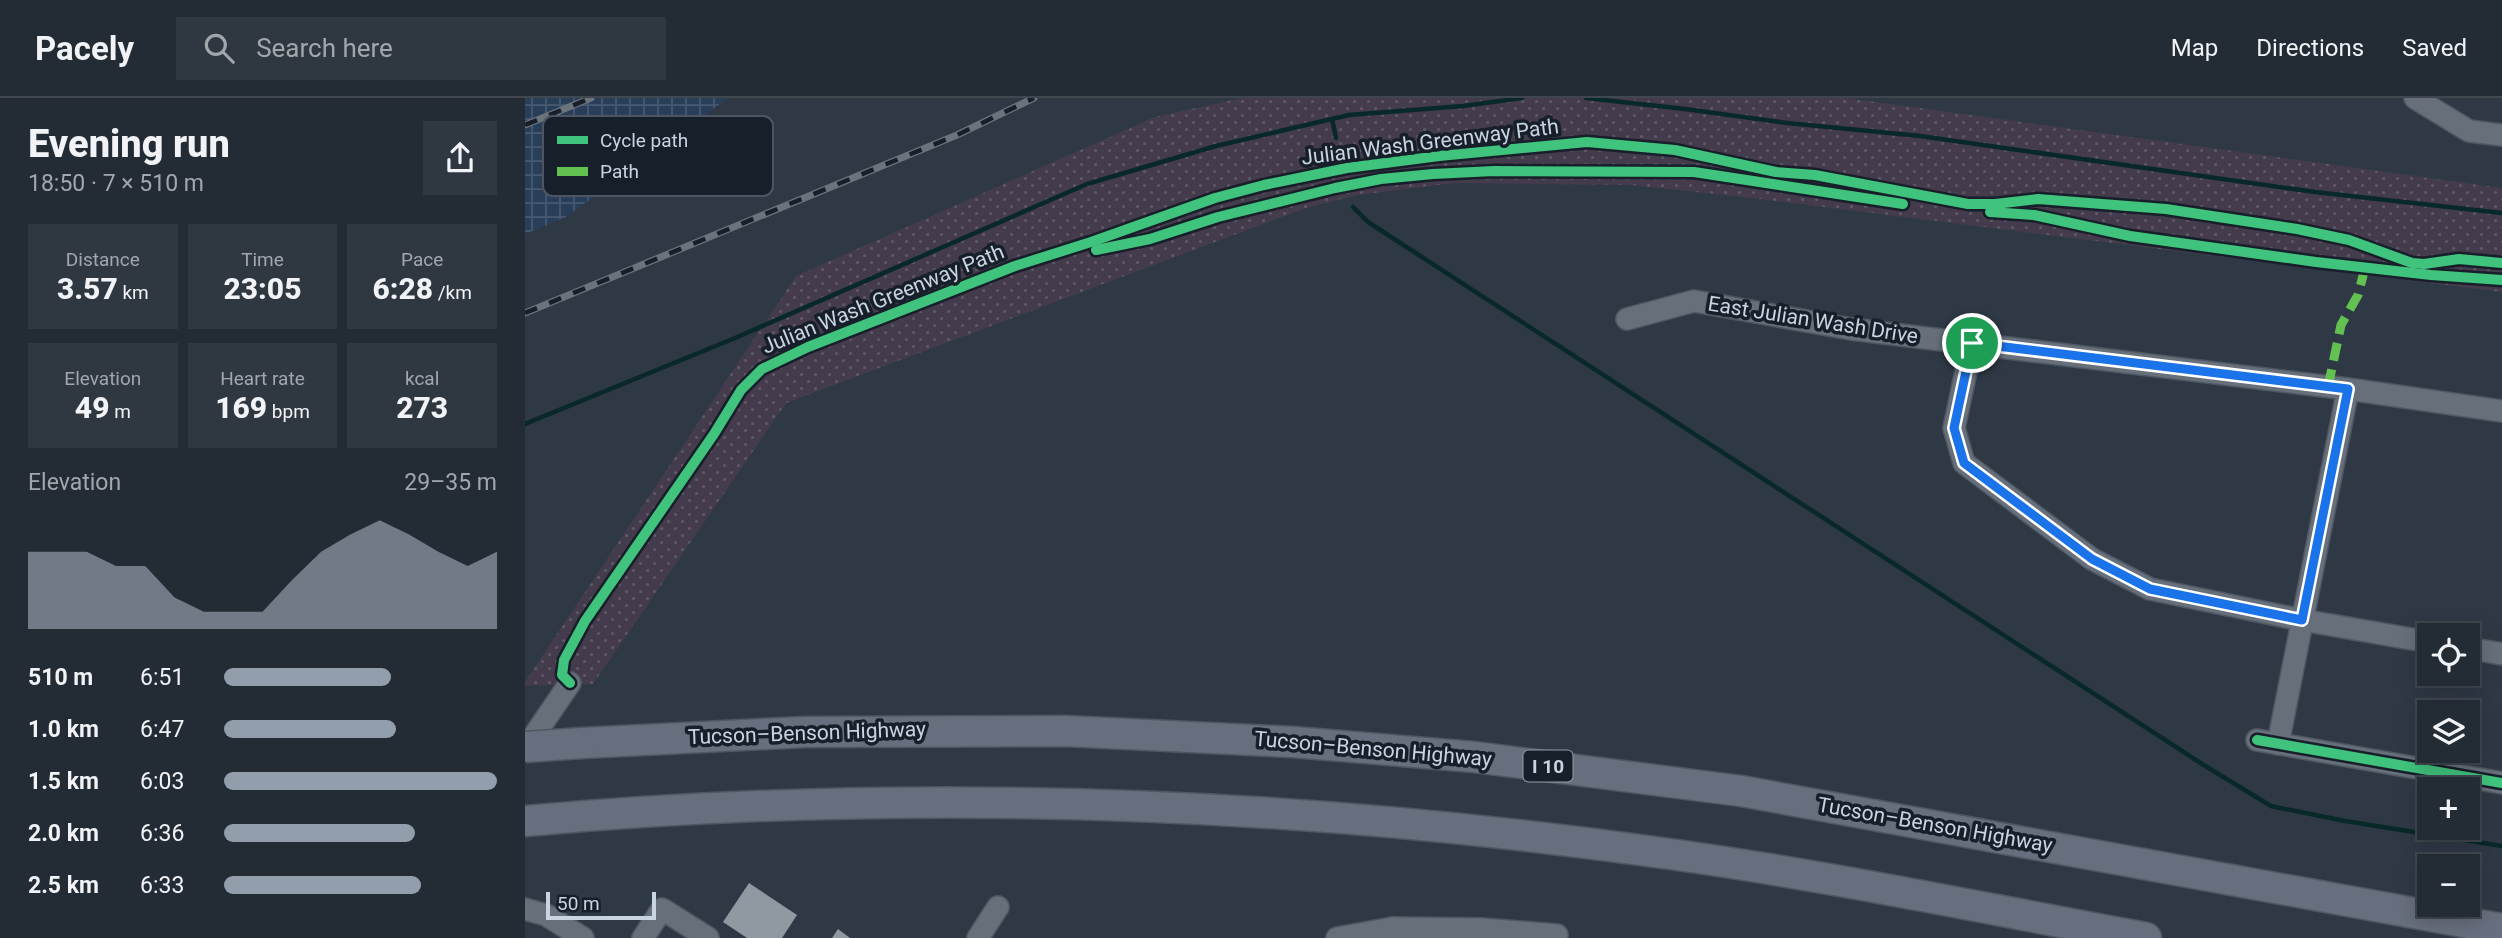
<!DOCTYPE html>
<html lang="en">
<head>
<meta charset="utf-8">
<style>
	:root { --surface:#232b34; --page:#2f3740; --text:#f1f3f6; --muted:#a3a7ac; --line:#40474f; --accent:#929eab }
	body { margin:0; font-family:Roboto,sans-serif; background:var(--page); color:var(--text); height:100vh; display:flex; flex-direction:column; font-size:26px; white-space:nowrap }
	* { box-sizing:border-box; margin:0 }
	p { font-size:23px; color:var(--muted) }
	.icon { flex:none; width:38px; height:38px; fill:none; stroke:currentColor; stroke-width:2; stroke-linecap:round; stroke-linejoin:round }
	.map { position:relative; flex:1; overflow:hidden }
	.drawer { display:flex; flex-direction:column; background:var(--surface); width:525px }
	.drawer>* { flex:none }
	.tools { position:absolute; left:1892px; top:525px; display:grid; gap:14px }
	.tools a { display:grid; place-items:center; width:63px; height:63px; border-radius:0px; background:var(--surface); box-shadow:0 4px 18px #0003,0 0 0 2px var(--line); font-size:35px }
	.scale { position:absolute; left:21px; bottom:18px; width:110px; box-sizing:border-box; padding-left:7px; border:4px solid #c8d4e2; border-top:0; font-size:19px; line-height:24px; white-space:nowrap; color:#c8d4e2; -webkit-text-stroke:5px #171f2a; paint-order:stroke }
	.pin { position:absolute; display:grid; place-items:center; width:60px; height:60px; color:#fff; margin:-30px; border:4px solid #fff; border-radius:50%; box-shadow:0 2px 7px #0007 }
	.round { display:grid; place-items:center; flex:none; width:74px; height:74px; border-radius:0px; background:var(--page) }
	.summary { display:flex; align-items:center; justify-content:space-between; height:119px; padding:0 28px }
	h1 { font-size:38px; font-weight:800; line-height:52px }
	.figures { display:grid; grid-template-columns:repeat(3,1fr); gap:10px; height:119px; padding:7px 28px }
	.figures div { display:grid; align-content:center; border-radius:0px; background:var(--page); text-align:center }
	.figures b { font-size:30px; font-weight:800 }
	.figures small { font-size:19px; font-weight:400 }
	.figures p { font-size:19px }
	.chart { height:196px; padding:14px 28px }
	.chart p { display:flex; justify-content:space-between }
	.chart svg { width:100%; height:126px; margin-top:7px; fill:var(--accent); opacity:.7 }
	ul { padding:0 28px; list-style:none; font-size:23px }
	li { display:grid; grid-template-columns:112px 84px 1fr; align-items:center; height:52px }
	li i { height:18px; border-radius:9px; background:var(--accent) }
	header { display:flex; align-items:center; gap:42px; box-sizing:border-box; height:98px; padding:0 35px; background:var(--surface); border-bottom:2px solid var(--line) }
	header strong { font-size:33px }
	nav { display:flex; gap:38px; margin-inline-start:auto; font-size:24px }
	.search { width:490px; height:63px; background:var(--page); display:flex; align-items:center; gap:18px; box-sizing:border-box; padding:0 24px; border-radius:0px; color:var(--muted); font-size:26px }
	main { display:flex; flex:1; min-height:0 }
	.map>svg:first-child { display:block }
</style>
</head>
<body>
<header>
<strong>Pacely</strong>
<div class="search"><svg class="icon" aria-label="search" viewBox="0 0 24 24"><circle cx="10" cy="10" r="6"/><path d="M15 15l6 6"/></svg>Search here</div>
<nav><a>Map</a><a>Directions</a><a>Saved</a></nav>
</header>
<main>
<section class="drawer">
<div class="summary"><div><h1>Evening run</h1><p>18:50 · 7 × 510 m</p></div><a class="round"><svg class="icon" aria-label="share" viewBox="0 0 24 24"><path d="M12 15V3M7 8l5-5 5 5M5 13v7h14v-7"/></svg></a></div>
<div class="figures">
<div><p>Distance</p><b>3.57<small> km</small></b></div>
<div><p>Time</p><b>23:05</b></div>
<div><p>Pace</p><b>6:28<small> /km</small></b></div>
</div>
<div class="figures">
<div><p>Elevation</p><b>49<small> m</small></b></div>
<div><p>Heart rate</p><b>169<small> bpm</small></b></div>
<div><p>kcal</p><b>273</b></div>
</div>
<div class="chart"><p><span>Elevation</span>29–35 m</p>
<svg viewBox="0 0 160 44" preserveAspectRatio="none"><path d="M0 44V17L10 17L20 17L30 22L40 22L50 33L60 38L70 38L80 38L90 27L100 17L110 11L120 6L130 11L140 17L150 22L160 17V44z"/></svg>
</div>
<ul>
<li><b>510 m</b>6:51<i style="width:61%"></i></li>
<li><b>1.0 km</b>6:47<i style="width:63%"></i></li>
<li><b>1.5 km</b>6:03<i style="width:100%"></i></li>
<li><b>2.0 km</b>6:36<i style="width:70%"></i></li>
<li><b>2.5 km</b>6:33<i style="width:72%"></i></li>
</ul>
</section>
<div class="map">
<svg width="1977" height="840" viewBox="0 0 1977 840">
	<defs>
		<pattern id="industrial-grid" width="8" height="8" patternUnits="userSpaceOnUse" patternTransform="scale(1.75)"><rect width="8" height="8" fill="#293e58"/><path d="M0 4h8M4 0v8" fill="none" stroke="#475970"/></pattern>
		<pattern id="grass-dots" width="8" height="8" patternUnits="userSpaceOnUse" patternTransform="scale(1.75)"><rect width="8" height="8" fill="#443c4c"/><path d="M2 2h.1M6 6h.1" fill="none" stroke="#5e5766" stroke-width="1.8" stroke-linecap="round"/></pattern>
	</defs>
	<rect width="100%" height="100%" fill="#2f3946"/>
	<path fill="url(#industrial-grid)" d="M0,0H203L41,119L0,136Z"/>
	<path fill="url(#grass-dots)" d="M717,0H1322L1977,90V194L1219,99L1106,87L929,85L832,97L778,111L261,305L68,586L0,588V584L271,178L630,19Z"/>
	<g fill="none" stroke-linecap="round" stroke-linejoin="round">
		<g stroke="#082829" stroke-width="4.5">
			<path d="M1061,0L1160,11L1262,25L1395,38L1790,94L1977,115"/>
			<path d="M807,21L811,40"/>
			<path d="M828,109L843,124L1677,666L1746,708L1820,723L1977,748"/>
			<path d="M0,326L210,240L562,86L691,48L824,17L938,8L997,0"/>
		</g>
	</g>
	<g fill="#8f99a1">
		<path d="M224,785L272,817L257,840H222L198,824Z"/>
		<path d="M313,831L325,840H307Z"/>
	</g>
	<g fill="none" stroke-linecap="round" stroke-linejoin="round">
		<defs>
			<g id="minor">
				<path d="M1890,0L1944,33L1977,37"/>
				<path d="M1102,221L1169,203L1326,231L1823,291L1977,313"/>
				<path d="M1447,245L1429,330L1439,365L1567,461L1625,491L1777,522L1904,544"/>
				<path d="M1942,550L1977,556"/>
				<path d="M1732,642L1977,685"/>
				<path d="M1753,646L1823,291"/>
				<path d="M0,651L45,585"/>
				<path d="M0,811L21,817L58,840"/>
				<path d="M118,840L137,811L183,840"/>
				<path d="M453,840L473,809"/>
				<path d="M812,840L868,830"/>
				<path d="M862,840L868,830L956,831L1032,837"/>
			</g>
			<g id="highway">
				<path d="M57,645L280,634L540,633L768,644L949,659L1216,693L1977,831"/>
				<path d="M0,723C381,689 766,703 1145,756C1304,778 1463,811 1621,840"/>
			</g>
		</defs>
		<use href="#minor" stroke="#4e5762" stroke-width="24"/>
		<use href="#highway" stroke="#4e5762" stroke-width="33"/>
		<use href="#minor" stroke="#67707a" stroke-width="21"/>
		<use href="#highway" stroke="#676e7d" stroke-width="30"/>
		<defs>
			<g id="rail">
				<path d="M0,27L66,0"/>
				<path d="M0,215L432,37L509,0"/>
			</g>
		</defs>
		<use href="#rail" stroke="#6b747d" stroke-width="7"/>
		<use href="#rail" stroke="#171f2a" stroke-width="4.5" stroke-dasharray="13" stroke-linecap="butt"/>
		<defs>
			<path id="highway-bridge" d="M0,649L57,645"/>
		</defs>
		<use href="#highway-bridge" stroke="#4e5762" stroke-width="33" stroke-linecap="butt"/>
		<use href="#highway-bridge" stroke="#676e7d" stroke-width="30"/>
		<path stroke="#63c152" stroke-width="9" stroke-dasharray="18 9" stroke-linecap="butt" d="M1803,289L1816,227L1833,197L1840,170"/>
		<defs>
			<g id="cycleway">
				<path d="M1465,114L1509,117L1605,138L1791,164L1906,177L1977,182"/>
				<path d="M571,152L625,141L693,119L810,90L856,81L908,76L969,73L1169,74L1378,106"/>
				<path d="M45,585L37,577L39,562L60,523L189,336L216,292L237,271L283,249L490,168L566,144L690,100L739,87L822,70L914,58L1062,44L1150,52L1251,74L1290,77L1443,106H1470L1513,101L1641,111L1772,131L1824,142L1887,165L1899,166L1934,161L1977,165"/>
				<path d="M1732,642L1977,685"/>
			</g>
		</defs>
		<use href="#cycleway" stroke="#171f2a" stroke-width="15"/>
		<use href="#cycleway" stroke="#40c37c" stroke-width="10"/>
	</g>
	<g fill="none" stroke-linecap="round" stroke-linejoin="round">
		<defs>
			<path id="route" d="M1447,245L1823,291L1777,522L1625,491L1567,461L1439,365L1429,330Z"/>
		</defs>
		<use href="#route" stroke="#fff" stroke-width="14"/>
		<use href="#route" stroke="#1a73e8" stroke-width="9"/>
	</g>
	<g text-anchor="middle" stroke-width="7" stroke-linejoin="round" paint-order="stroke">
		<rect fill="#171f2a" stroke="#939eab" stroke-width="2" x="998.5" y="652.5" width="49" height="31" rx="5"/>
		<g font-size="19" font-weight="bold" fill="#c8d4e2">
			<text x="1023" y="675">I 10</text>
		</g>
		<g font-size="21" fill="#c8d4e2" stroke="#171f2a">
			<text transform="translate(905 44) rotate(-7)" y="7">Julian Wash Greenway Path</text>
			<text transform="translate(358 201) rotate(-22)" y="7">Julian Wash Greenway Path</text>
			<text transform="translate(1288 222) rotate(9)" y="7">East Julian Wash Drive</text>
			<text transform="translate(282 635) rotate(-2)" y="7">Tucson–Benson Highway</text>
			<text transform="translate(848 651) rotate(5)" y="7">Tucson–Benson Highway</text>
			<text transform="translate(1410 727) rotate(10)" y="7">Tucson–Benson Highway</text>
		</g>
	</g>
	<rect x="18" y="18" width="230" height="80" rx="10" fill="#171f2a" stroke="#4c5561" stroke-width="2"/>
	<rect x="32" y="38" width="31" height="8" fill="#40c37c"/>
	<rect x="32" y="69" width="31" height="9" fill="#63c152"/>
	<g font-size="19" fill="#c8d4e2">
		<text x="75" y="49">Cycle path</text>
		<text x="75" y="80">Path</text>
	</g>
</svg>
<div class="tools">
<a><svg class="icon" aria-label="locate" viewBox="0 0 24 24"><circle cx="12" cy="12" r="6"/><path d="M12 2v4M12 18v4M2 12h4M18 12h4"/></svg></a>
<a><svg class="icon" aria-label="layers" viewBox="0 0 24 24"><path d="M12 4l9 5-9 5-9-5zM3 14l9 5 9-5"/></svg></a>
<a>+</a>
<a>−</a>
</div>
<div class="scale">50 m</div>
<div class="pin" style="left:1447px;top:245px;background:#1e9e55"><svg class="icon" aria-label="arrive" viewBox="0 0 24 24"><path d="M6 21V4h12l-3 4 3 4H6"/></svg></div>
</div>
</main>
</body>
</html>
